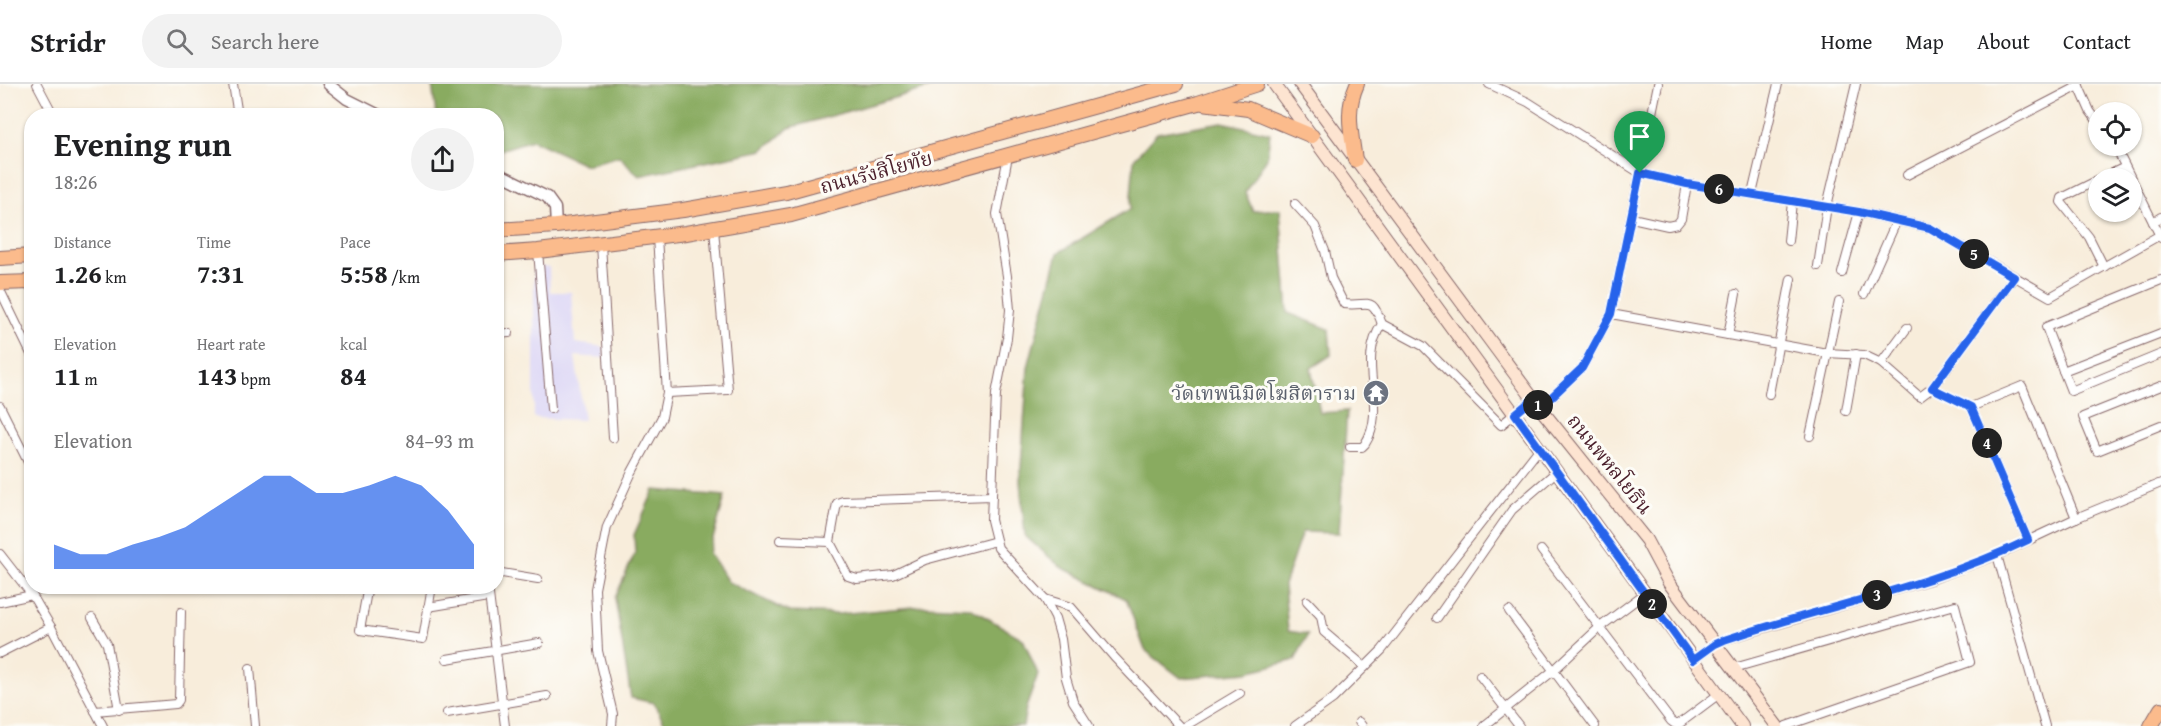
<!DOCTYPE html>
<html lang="en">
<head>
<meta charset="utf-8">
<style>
	:root { --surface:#fff; --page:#f2f2f2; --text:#202124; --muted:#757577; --line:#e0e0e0; --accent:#2563eb }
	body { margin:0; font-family:"Gentium Book Plus","Noto Serif Thai",serif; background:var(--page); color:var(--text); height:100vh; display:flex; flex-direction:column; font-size:22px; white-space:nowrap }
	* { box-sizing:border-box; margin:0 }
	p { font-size:20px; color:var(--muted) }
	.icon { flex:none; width:33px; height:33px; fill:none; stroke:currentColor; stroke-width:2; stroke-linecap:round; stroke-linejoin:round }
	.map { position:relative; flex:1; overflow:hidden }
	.drawer { position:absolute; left:24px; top:24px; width:480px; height:486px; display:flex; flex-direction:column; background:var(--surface); border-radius:24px; box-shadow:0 2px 4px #0004 }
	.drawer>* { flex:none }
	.fabs { position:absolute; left:2088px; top:18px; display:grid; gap:12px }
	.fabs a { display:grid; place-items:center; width:54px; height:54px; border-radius:50%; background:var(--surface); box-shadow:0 2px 4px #0004; font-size:30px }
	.pin { position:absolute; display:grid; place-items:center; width:51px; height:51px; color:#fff; margin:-62px -26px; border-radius:50% 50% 50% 0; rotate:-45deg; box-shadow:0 0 6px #0007 }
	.pin .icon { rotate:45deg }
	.km { position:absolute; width:30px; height:30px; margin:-15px; border-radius:50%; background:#222; color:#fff; font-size:16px; line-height:30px; text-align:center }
	.round { display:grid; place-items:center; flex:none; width:63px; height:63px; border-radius:32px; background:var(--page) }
	.head { display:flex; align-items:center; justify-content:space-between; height:102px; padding:0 30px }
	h1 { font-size:33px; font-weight:800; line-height:45px }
	.figures { display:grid; grid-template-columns:repeat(3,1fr); gap:9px; height:102px; padding:6px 30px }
	.figures div { display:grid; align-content:center }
	.figures b { font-size:26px; font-weight:800 }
	.figures small { font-size:16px; font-weight:400 }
	.figures p { font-size:16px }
	.chart { height:168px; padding:12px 30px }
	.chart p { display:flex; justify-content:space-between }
	.chart svg { width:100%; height:108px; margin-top:6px; fill:var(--accent); opacity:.7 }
	header { display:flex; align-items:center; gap:36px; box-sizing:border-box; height:84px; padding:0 30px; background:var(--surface); border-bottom:2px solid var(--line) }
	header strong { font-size:28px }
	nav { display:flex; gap:33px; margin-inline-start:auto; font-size:21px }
	.search { width:420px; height:54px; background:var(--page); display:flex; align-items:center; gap:15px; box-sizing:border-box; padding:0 21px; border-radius:33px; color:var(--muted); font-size:22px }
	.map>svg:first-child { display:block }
</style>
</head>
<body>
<header>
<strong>Stridr</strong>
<div class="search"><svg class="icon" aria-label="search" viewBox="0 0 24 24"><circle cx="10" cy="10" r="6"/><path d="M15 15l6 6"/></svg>Search here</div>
<nav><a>Home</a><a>Map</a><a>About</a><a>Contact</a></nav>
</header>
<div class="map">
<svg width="2161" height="642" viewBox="0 0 2161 642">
	<rect width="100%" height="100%" fill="#fdfcf7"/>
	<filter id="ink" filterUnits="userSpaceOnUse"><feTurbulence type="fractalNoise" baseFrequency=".0167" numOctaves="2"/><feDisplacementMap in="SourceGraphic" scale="12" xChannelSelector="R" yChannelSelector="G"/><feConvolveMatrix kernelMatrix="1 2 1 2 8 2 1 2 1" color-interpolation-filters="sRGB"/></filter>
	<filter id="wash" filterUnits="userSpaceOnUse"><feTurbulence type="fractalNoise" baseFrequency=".008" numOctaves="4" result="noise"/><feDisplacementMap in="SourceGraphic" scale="24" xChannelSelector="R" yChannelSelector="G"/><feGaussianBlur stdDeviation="1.35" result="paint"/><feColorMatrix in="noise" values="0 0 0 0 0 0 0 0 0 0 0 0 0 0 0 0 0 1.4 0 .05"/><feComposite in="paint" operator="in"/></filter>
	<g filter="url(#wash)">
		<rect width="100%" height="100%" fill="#f8eddb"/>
		<path fill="#dcd6f6" d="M534,183H549L550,208H571L575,259L604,263V274L575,272L584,336L534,334Z"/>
		<g fill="#89ab60" stroke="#6a6546" stroke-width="1.5">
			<path d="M432,0H943L789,44L763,66L639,92L619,72L586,81L532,56L497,67L496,32L436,31Z"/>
			<path d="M1222,38L1270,49L1267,74L1245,108L1253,127L1280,125L1288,229L1329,245L1331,271L1311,284L1320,329L1347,327L1339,449L1302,448L1284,501L1288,547L1308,550L1295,576L1247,588L1181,594L1145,566L1126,515L1061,483L1025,452L1020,397L1028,283L1058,169L1130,125L1134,75L1157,49Z"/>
			<path d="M654,406L725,412L709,469L728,498L789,528L838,530L925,522L970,524L1023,555L1038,590L1026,624L1023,642H666L654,619L631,614L615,514L635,469L634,451Z"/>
		</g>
	</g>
	<g filter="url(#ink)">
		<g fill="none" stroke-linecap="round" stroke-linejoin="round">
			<defs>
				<g id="minor">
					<path d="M37,0L54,32"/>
					<path d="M233,0L238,32"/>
					<path d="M1489,0L1528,18L1640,89L1687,100L1859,128L1930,144L2050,213L2160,151"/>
					<path d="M2078,0L2090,27L2098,38"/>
					<path d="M2115,62L2131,94"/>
					<path d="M1008,72L997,130L1007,192L1010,226L1007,254L996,310L991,436L998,464L1045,515L1055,534L1061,555L1066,594L1073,617L1089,642"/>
					<path d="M1907,91L2079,2"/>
					<path d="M2102,94L2125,83"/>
					<path d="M2098,96L2062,114L2061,118L2089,153L2104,183"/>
					<path d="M2132,96L2161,154"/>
					<path d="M1752,110L1778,0"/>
					<path d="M1295,120L1315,142L1325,167L1331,194L1344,220C1369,223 1371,210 1382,240L1423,262L1501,341L1533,315"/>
					<path d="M1632,134L1668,142L1677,140L1681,135L1687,100"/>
					<path d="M2153,138L2161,133"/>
					<path d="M1788,157L1792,118"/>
					<path d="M601,160L613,354"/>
					<path d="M538,167L551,325"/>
					<path d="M1818,182L1827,122L1856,0"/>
					<path d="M1842,189L1859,128"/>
					<path d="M2161,196L2046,243L2071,307L2161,270"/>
					<path d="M0,206L32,272"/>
					<path d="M1864,210L1897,136"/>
					<path d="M1611,230L1827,269L1864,271L1881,279L1920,313L1932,304L1971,323"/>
					<path d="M496,250L509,249"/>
					<path d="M1728,251L1736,210"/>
					<path d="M1881,279L1907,244"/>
					<path d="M2063,287L2161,249"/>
					<path d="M2161,302L2083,333L2097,367L2161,341"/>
					<path d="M1932,304L2014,193"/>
					<path d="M667,309L728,306L714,145"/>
					<path d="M1769,310L1791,195"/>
					<path d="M0,322L32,386"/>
					<path d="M1540,324L1582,284L1611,230L1658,0"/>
					<path d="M1846,327L1856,270"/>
					<path d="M1810,352L1839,218"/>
					<path d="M1350,363H1362L1365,360C1389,323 1355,279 1382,240"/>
					<path d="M992,412L843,417L837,419L830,458L848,492L857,495L893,491L925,476L996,457"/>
					<path d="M780,456L830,458"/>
					<path d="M2028,456L1971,323L2022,302L2076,434"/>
					<path d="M1541,466L1671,637L1675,640H1679L1719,610"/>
					<path d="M0,470L32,511L51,543L103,642"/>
					<path d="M1997,471L2045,642"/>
					<path d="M496,488L538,495"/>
					<path d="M368,502L360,546L423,555L432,502"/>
					<path d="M488,502L505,642"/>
					<path d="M1045,515L1071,523L1114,573L1179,642"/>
					<path d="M1307,517L1321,532L1324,548L1365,583"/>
					<path d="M0,518L32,511"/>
					<path d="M428,523L488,513"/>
					<path d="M1509,527L1595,642"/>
					<path d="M92,534L107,560L119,626"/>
					<path d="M1437,534L1512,426L1556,388"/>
					<path d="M0,569L51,543"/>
					<path d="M447,575L539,559"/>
					<path d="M1693,576L1715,560L1724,556L1930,496L1997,471L2076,434L2161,399"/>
					<path d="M250,584L255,642"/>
					<path d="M1734,584L1955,521L1970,578L1786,642"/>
					<path d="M1480,592L1519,642"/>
					<path d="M95,627L176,620L179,616L181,528"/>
					<path d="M447,629L547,612"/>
					<path d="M1359,638L1362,642"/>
					<path d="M612,642L613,630L598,567L595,505L607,443L632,388L662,333L667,309L657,153"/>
					<path d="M1185,642L1240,609"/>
					<path d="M1295,642L1333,615L1382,566L1539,365"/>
					<path d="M1484,642L1553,587L1600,543L1644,510"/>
				</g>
				<g id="tertiary">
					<path d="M328,0L347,15L381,32"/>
					<path d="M496,88L547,113L555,124L556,142"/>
				</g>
				<g id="secondary">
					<path d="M1274,0L1742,642"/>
					<path d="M1300,0L1540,324L1646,456L1669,499L1777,642"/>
				</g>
				<g id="primary">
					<path d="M1203,19L1248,25L1312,52"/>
					<path d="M1355,76C1351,47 1345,27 1357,0"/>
					<path d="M496,146L556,142L683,126L786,108L1176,0"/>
					<path d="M496,170L538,167L686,149L791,131L1198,19L1257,0"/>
					<path d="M0,174L32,172"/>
					<path d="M0,199L32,198"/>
					<path d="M2151,642L2161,625"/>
				</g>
			</defs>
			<use href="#minor" stroke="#876769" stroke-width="10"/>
			<use href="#tertiary" stroke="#876769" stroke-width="13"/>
			<use href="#secondary" stroke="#876769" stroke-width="14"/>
			<use href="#primary" stroke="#876769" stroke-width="16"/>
			<use href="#minor" stroke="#fff" stroke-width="8"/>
			<use href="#tertiary" stroke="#fff" stroke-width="10"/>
			<use href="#secondary" stroke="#fde4d1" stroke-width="12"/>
			<use href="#primary" stroke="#fbbb8c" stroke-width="14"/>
		</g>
	</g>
	<g fill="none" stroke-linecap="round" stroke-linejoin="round" filter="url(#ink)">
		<defs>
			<path id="route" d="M1640,89L1687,100L1859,128L1930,144L2014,193L1932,304L1971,323L2028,456C1931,503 1825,522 1724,556L1715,560L1693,576L1515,330L1533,315L1540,324L1582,284L1611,230Z"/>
		</defs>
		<use href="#route" stroke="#fff" stroke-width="12"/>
		<use href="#route" stroke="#2563eb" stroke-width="8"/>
	</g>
	<defs>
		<symbol id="temple-disc" viewBox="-11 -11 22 22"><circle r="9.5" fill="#6b7280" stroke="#fdfcf7"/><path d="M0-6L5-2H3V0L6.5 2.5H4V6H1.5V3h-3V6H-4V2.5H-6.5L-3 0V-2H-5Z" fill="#fff"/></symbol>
	</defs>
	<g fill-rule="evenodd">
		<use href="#temple-disc" x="1361" y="294" width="30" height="30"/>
	</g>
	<g text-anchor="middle" stroke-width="6" stroke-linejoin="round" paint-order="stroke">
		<g font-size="20" fill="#4a1f2b" stroke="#fdfcf7">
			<text transform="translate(876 88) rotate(-15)" y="7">ถนนรังสิโยทัย</text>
			<text transform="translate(1610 380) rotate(51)" y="7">ถนนพหลโยธิน</text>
		</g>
		<g font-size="20" fill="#5b616d" stroke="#fdfcf7" text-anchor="end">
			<text x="1356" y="316">วัดเทพนิมิตโฆสิตาราม</text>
		</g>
	</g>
</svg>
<div class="fabs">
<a><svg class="icon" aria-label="locate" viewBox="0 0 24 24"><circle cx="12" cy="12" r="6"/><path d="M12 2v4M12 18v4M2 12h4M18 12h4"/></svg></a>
<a><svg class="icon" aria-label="layers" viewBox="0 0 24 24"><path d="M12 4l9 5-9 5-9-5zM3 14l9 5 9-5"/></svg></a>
</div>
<div class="pin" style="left:1640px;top:89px;background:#1e9e55"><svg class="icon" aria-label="arrive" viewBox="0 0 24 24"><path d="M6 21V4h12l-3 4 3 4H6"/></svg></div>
<b class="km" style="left:1538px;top:321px">1</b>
<b class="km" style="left:1652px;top:520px">2</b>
<b class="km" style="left:1877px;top:511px">3</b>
<b class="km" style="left:1987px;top:359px">4</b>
<b class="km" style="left:1974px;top:170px">5</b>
<b class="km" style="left:1719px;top:105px">6</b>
<section class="drawer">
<div class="head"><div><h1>Evening run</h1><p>18:26</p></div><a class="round"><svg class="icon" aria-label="share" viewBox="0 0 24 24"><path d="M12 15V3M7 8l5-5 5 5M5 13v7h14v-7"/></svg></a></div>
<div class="figures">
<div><p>Distance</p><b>1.26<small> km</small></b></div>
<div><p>Time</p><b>7:31</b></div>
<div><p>Pace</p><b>5:58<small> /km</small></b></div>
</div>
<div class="figures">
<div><p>Elevation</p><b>11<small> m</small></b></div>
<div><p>Heart rate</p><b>143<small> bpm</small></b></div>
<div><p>kcal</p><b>84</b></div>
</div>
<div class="chart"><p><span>Elevation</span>84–93 m</p>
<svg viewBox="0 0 160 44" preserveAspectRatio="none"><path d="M0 44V34L10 38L20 38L30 34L40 31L50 27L60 20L70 13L80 6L90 6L100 13L110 13L120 10L130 6L140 10L150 20L160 34V44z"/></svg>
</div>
</section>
</div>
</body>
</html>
